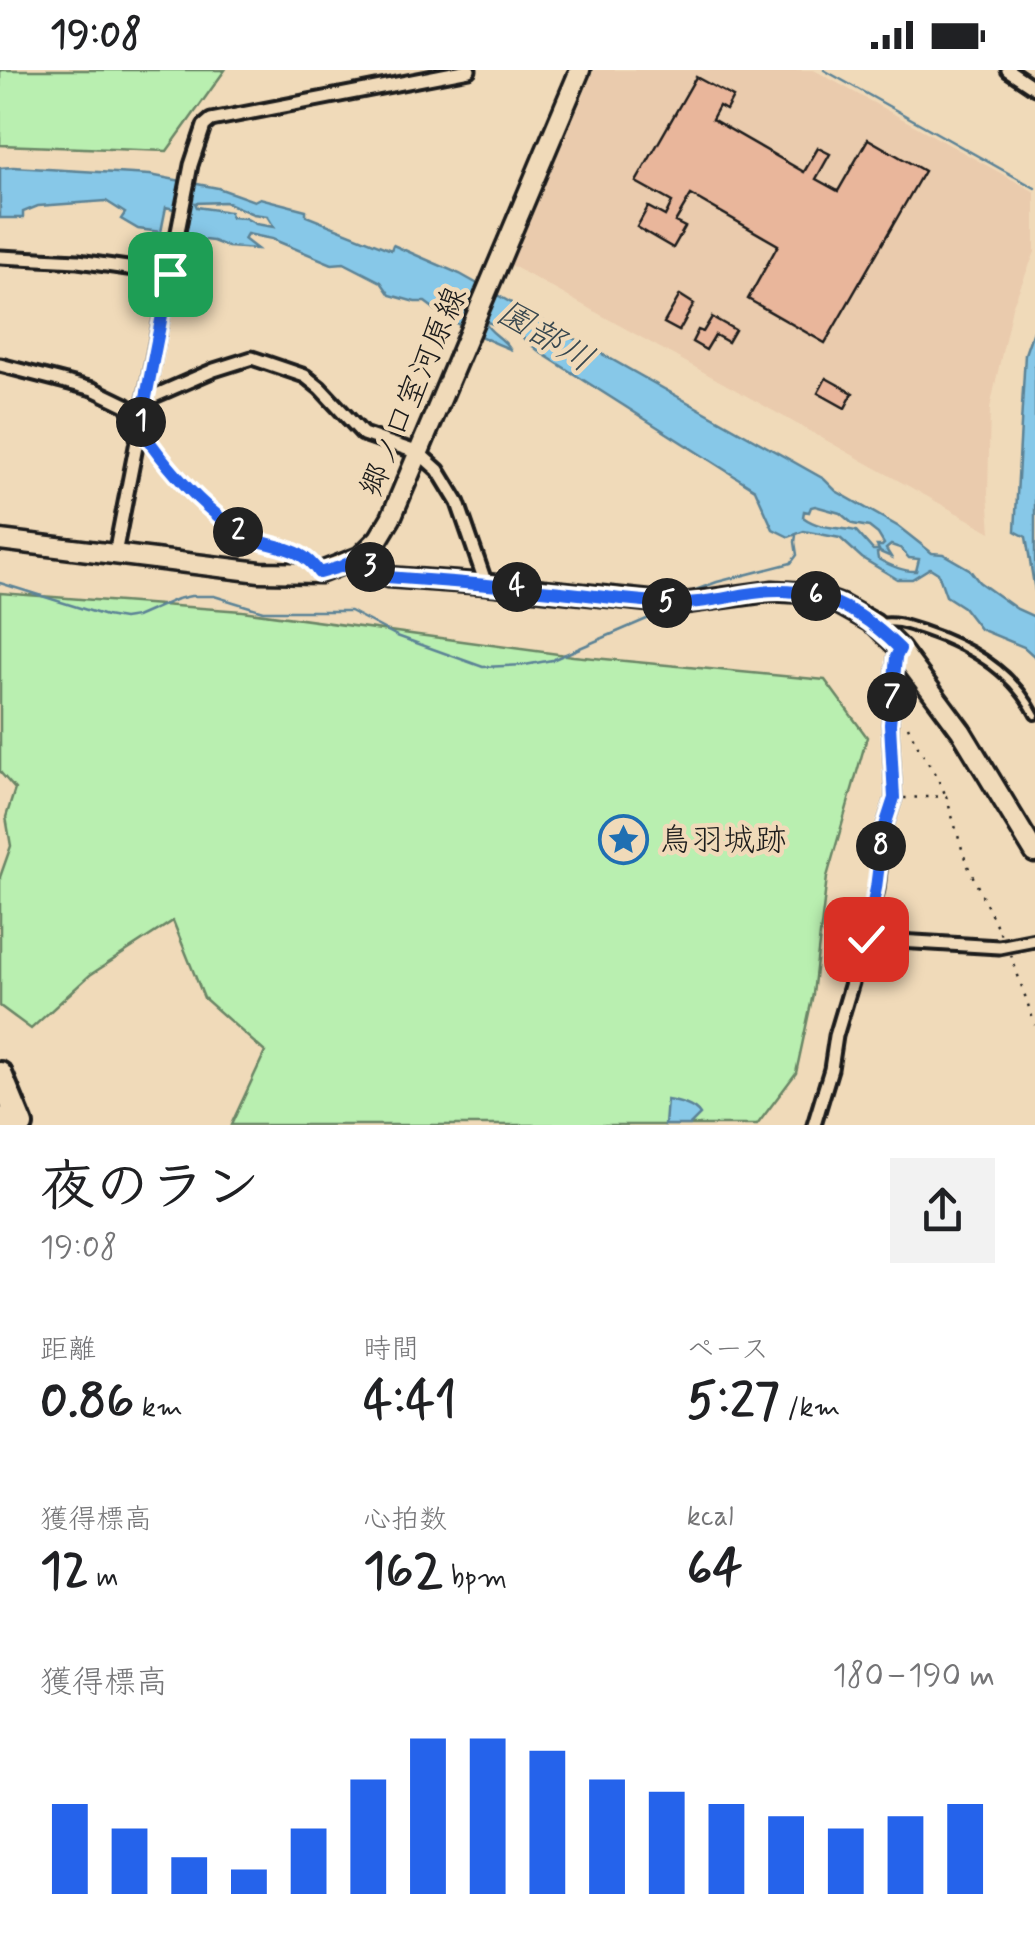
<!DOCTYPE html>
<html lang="ja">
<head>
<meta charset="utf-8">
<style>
	:root { --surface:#fff; --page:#f2f2f2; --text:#202124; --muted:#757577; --accent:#2563eb }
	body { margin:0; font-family:Mynerve,"Klee One",sans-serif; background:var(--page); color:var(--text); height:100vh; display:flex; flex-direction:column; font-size:38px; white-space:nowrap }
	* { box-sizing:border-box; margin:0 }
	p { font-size:32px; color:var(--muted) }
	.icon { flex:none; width:55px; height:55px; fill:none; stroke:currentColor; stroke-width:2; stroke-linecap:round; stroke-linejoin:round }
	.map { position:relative; height:1055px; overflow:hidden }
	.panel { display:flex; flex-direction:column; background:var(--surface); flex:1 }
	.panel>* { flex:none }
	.pin { position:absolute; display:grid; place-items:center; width:85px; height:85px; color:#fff; margin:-42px; border-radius:20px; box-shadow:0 5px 15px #0006 }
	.km { position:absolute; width:50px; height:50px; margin:-25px; border-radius:50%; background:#222; color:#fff; font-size:28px; line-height:50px; text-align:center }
	.round { display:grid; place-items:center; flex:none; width:105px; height:105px; border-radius:0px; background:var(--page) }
	.summary { display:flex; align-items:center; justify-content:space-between; height:170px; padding:0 40px }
	h1 { font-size:55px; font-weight:700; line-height:75px }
	.stats { display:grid; grid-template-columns:repeat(3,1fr); gap:15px; height:170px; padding:10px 40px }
	.stats div { display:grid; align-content:center }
	.stats b { font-size:50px; font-weight:700 }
	.stats small { font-size:28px; font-weight:400 }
	.stats p { font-size:28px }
	.chart { height:280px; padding:20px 40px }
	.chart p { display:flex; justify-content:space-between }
	.chart svg { width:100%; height:180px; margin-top:10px; stroke:var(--accent); stroke-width:6 }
	.status { display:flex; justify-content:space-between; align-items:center; height:70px; padding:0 50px; background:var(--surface); direction:ltr }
	.status svg { height:28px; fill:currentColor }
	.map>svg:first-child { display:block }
</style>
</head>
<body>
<div class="status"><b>19:08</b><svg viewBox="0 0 49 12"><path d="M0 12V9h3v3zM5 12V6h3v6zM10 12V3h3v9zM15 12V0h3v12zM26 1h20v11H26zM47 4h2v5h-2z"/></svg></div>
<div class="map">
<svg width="1035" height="1055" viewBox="0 0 1035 1055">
	<rect width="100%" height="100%" fill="#f0dab9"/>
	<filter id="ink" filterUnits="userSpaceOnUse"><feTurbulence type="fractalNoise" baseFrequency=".01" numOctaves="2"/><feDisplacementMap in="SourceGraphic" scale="20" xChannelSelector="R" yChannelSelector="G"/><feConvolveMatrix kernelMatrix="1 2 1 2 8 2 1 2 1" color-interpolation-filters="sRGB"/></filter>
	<g filter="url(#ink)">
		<path fill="#eacbad" d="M594,0H814L1035,122V182L1012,237L990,338L988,424L991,462L511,195Z"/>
		<g fill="#b9efb0" stroke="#6a8666" stroke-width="2.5">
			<path d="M0,0H225L167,81L0,75Z"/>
			<path d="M0,523L242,541L573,586L825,610L867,667L827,807L813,924L796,1003L757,1055H231L265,982L204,928L173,851L90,905L31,959L0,936V807L11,776L6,747L15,719L0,702Z"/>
		</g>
		<g fill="#87c8e8" stroke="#5c8396" stroke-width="2.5" fill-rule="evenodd">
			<path d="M13,97L150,105L218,118L254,131L260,128L306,140V146L391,180L393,175L460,204L824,409L836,421L899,457L932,483L943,484L969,499L979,512L1017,539L1035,547V587L1024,577L980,559L963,537L946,526L938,503L930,498L912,509H897L862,488L840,468L804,461L789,467L773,459L755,419L541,283L515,261L484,251C491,265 502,266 510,279C479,267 452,253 425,232H415L390,225L381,212L344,193L332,194L272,169L247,164L244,169L257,179L228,177L213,171L185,168L190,143L166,137L161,162L138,159L121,149L125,143L106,131L38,136L23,142V148H0V98ZM225,132L253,144L267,146L274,157L256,154L245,148L231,147L230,142L197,137L195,133ZM815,436L840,443L853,454L869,457L878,464L884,474L882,476H877L879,480H873L856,461C837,457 819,459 803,447L804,441L809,442L811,437ZM891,475L900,478L909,488L919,489L916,501C903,502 889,495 878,489L877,483L880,482L891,487L886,479Z"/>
			<path d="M1035,255V521L1026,467L1015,461L1025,284Z"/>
			<path d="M667,1030C678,1032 694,1035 700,1045L690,1055H665Z"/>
		</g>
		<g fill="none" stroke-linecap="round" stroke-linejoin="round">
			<g stroke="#5c8396" stroke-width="2.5">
				<path d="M824,0L1035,118"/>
				<path d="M0,513L106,546L123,549L136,547L177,529L191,526H214L263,541H350L397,566L483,597L525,595L552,590L663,542"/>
				<path d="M685,524L717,512L791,493L797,485L795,472L796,465"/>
			</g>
		</g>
		<g fill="#e9b69b" stroke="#1c1c1c" stroke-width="2.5">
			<path d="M696,7L733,27L726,40L719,36L712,49L804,102L818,78L830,84L816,109L838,121L868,69L924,101L825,273L748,229L778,175L691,125L675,152L685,157L673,178L637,157L648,137L665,146L672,132L636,112Z"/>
			<path d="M680,225L694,234L679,261L664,253Z"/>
			<path d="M712,247L735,260L728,272L715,265L706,280L692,272L698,260L703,262Z"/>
			<path d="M826,308L853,323L845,338L818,323Z"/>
		</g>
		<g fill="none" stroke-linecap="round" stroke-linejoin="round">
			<defs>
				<path id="lane" d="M880,553C897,550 909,556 925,561C970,576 1013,602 1035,645"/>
				<g id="street">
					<path d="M1008,0L1035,18"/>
					<path d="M0,187L78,191L170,204"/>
					<path d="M0,295L93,319L126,335L140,358"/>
					<path d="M145,330L214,300L252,288L305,306L320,318L363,364L419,383L438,400L458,433L486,514"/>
					<path d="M115,484L191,95L204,56L211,50L469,0"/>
					<path d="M865,869L999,877L1035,870"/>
					<path d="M814,1055L831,999L836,966L865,869L877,819L883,762L894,728L890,654L896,587L900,579"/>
				</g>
				<g id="secondary">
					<path d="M0,470L260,502L319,503L360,487L379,468L391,448L580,0"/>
					<path d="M360,487L374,501L387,507L486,514L678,534L773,521L808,523L841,535L875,554L900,579L961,661L1035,783"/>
				</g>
				<g id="highway">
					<path d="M0,1004L21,1055"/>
					<path d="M0,1049L3,1055"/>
				</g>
			</defs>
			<use href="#lane" stroke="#1c1c1c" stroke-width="14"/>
			<use href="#street" stroke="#1c1c1c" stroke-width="19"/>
			<use href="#secondary" stroke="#1c1c1c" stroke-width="25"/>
			<use href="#highway" stroke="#1c1c1c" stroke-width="30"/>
			<g stroke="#1c1c1c" stroke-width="2.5" stroke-dasharray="2.5 8" stroke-linecap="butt">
				<path d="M149,371L166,396L194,426L236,461L285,476L307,488"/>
				<path d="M908,656C918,680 935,700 945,724"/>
				<path d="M904,728L946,726L966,792L1001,865"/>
				<path d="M1011,885L1035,955"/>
			</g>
			<use href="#lane" stroke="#f0dab9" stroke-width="6"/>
			<use href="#street" stroke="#f0dab9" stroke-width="11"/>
			<use href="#secondary" stroke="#f0dab9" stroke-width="18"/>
			<use href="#highway" stroke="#f0dab9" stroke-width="22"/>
		</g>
	</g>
	<g fill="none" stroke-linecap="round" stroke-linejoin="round" filter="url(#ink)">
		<defs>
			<path id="route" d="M170,204L140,358C163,392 186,420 218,446C224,451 230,458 236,462C266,479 298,471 319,503L340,497L360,487L374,502L387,507C445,511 503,516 561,522C599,526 637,532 675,533C721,535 763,512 811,525C848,534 873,552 900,579L896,587L890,654L894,728L883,762L876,818L866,869"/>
		</defs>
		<use href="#route" stroke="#fff" stroke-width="20"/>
		<use href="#route" stroke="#2563eb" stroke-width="12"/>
	</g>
	<defs>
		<symbol id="sight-ring" viewBox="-11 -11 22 22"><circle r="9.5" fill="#f0dab9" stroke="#1f6fb2" stroke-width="1.5"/><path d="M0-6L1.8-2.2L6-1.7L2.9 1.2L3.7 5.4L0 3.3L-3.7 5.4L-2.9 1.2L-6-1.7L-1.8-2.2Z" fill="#1f6fb2"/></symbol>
	</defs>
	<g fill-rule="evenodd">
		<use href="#sight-ring" x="596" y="742" width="55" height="55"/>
	</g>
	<g text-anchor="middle" stroke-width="9" stroke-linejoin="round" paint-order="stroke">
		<g font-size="32" fill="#1c1c1c" stroke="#f0dab9">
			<text transform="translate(412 321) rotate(-67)" y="11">郷ノ口室河原線</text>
		</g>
		<g font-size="32" fill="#1c1c1c" stroke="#f0dab9" text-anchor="start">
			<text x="659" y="780">鳥羽城跡</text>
		</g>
		<g font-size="35" font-style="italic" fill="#37474f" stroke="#f0dab9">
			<text transform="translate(546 265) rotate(31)" y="12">園部川</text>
		</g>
	</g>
</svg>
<div class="pin" style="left:170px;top:204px;background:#1e9e55"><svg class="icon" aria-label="arrive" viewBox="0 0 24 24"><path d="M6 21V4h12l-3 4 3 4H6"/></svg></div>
<div class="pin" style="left:866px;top:869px;background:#d93025"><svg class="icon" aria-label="check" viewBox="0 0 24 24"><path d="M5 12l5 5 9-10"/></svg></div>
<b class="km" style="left:141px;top:352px">1</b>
<b class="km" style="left:238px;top:462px">2</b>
<b class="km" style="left:370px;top:497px">3</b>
<b class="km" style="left:517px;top:517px">4</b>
<b class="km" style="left:667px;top:533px">5</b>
<b class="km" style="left:816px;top:526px">6</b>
<b class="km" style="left:892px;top:627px">7</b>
<b class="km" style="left:881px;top:776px">8</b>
</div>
<section class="panel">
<div class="summary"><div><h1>夜のラン</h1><p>19:08</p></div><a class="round"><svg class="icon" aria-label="share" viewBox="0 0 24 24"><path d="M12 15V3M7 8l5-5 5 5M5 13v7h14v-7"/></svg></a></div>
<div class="stats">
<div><p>距離</p><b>0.86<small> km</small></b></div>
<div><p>時間</p><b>4:41</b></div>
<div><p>ペース</p><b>5:27<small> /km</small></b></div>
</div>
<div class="stats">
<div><p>獲得標高</p><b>12<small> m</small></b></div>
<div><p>心拍数</p><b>162<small> bpm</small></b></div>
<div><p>kcal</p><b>64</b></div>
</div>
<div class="chart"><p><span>獲得標高</span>180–190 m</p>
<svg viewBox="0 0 160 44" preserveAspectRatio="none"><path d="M5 44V22M15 44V28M25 44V35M35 44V38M45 44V28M55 44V16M65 44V6M75 44V6M85 44V9M95 44V16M105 44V19M115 44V22M125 44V25M135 44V28M145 44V25M155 44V22"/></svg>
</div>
</section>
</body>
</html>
